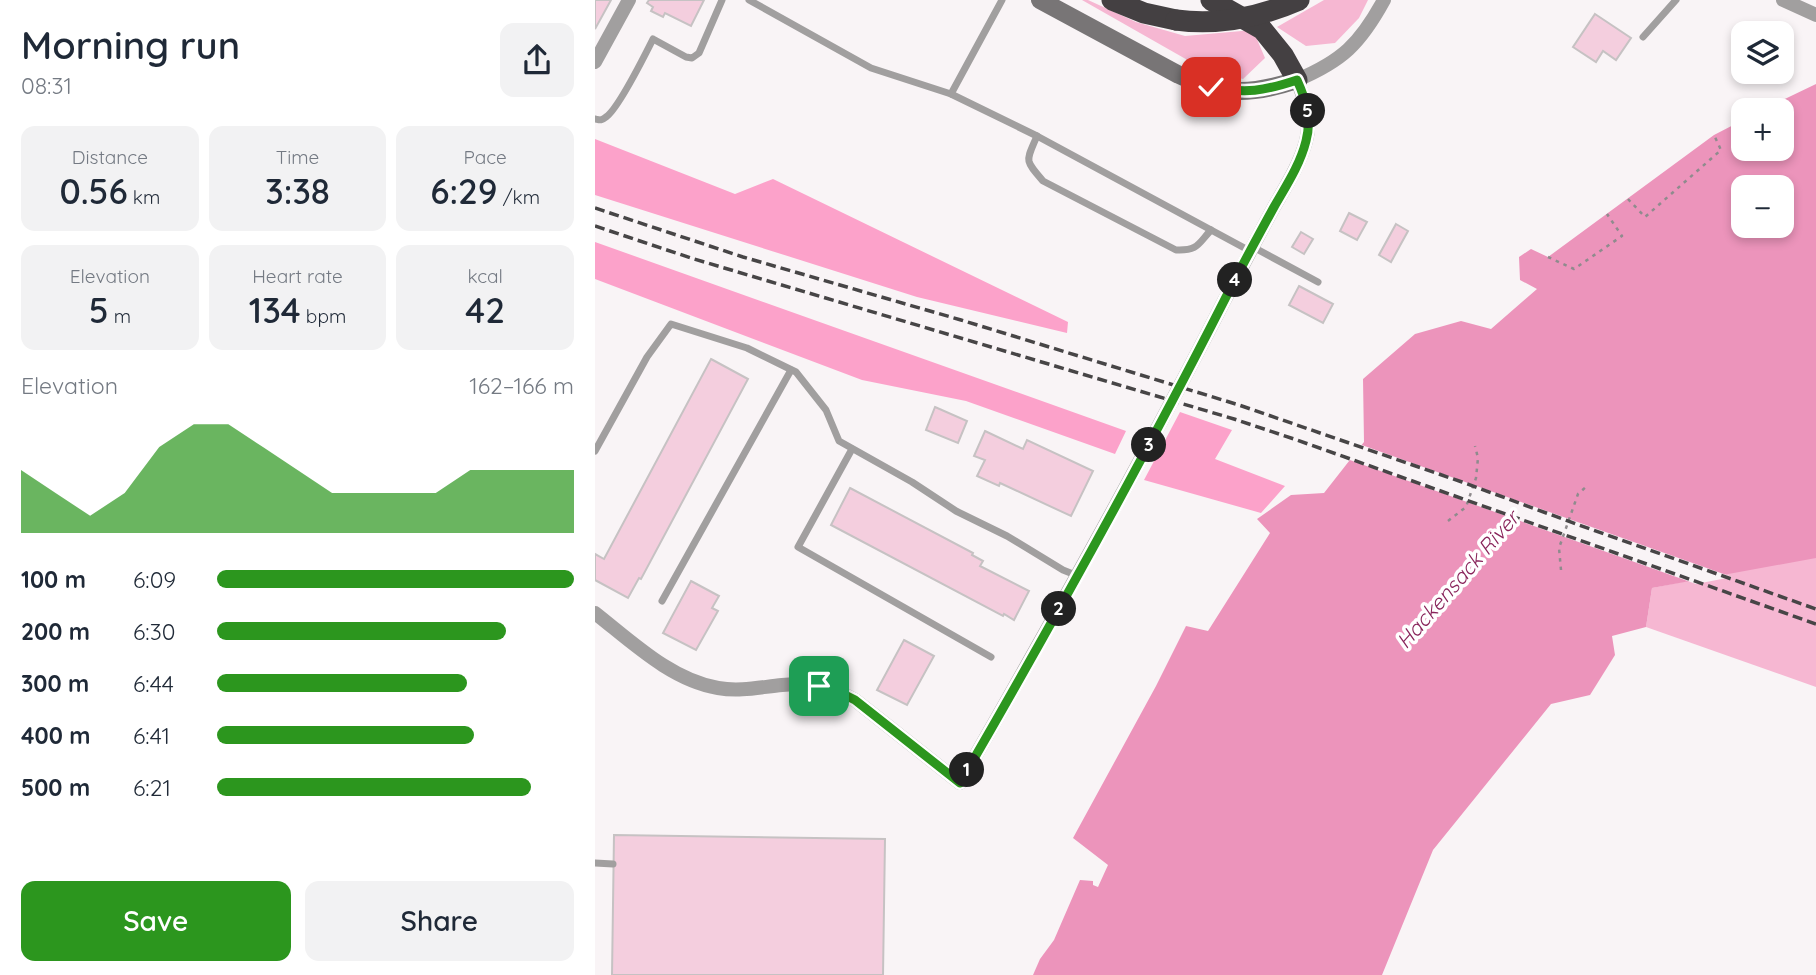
<!DOCTYPE html>
<html lang="en">
<head>
<meta charset="utf-8">
<style>
	:root { --surface:#fff; --page:#f2f2f3; --text:#1f2937; --muted:#747a83; --accent:#2c961e }
	body { margin:0; font-family:Quicksand,sans-serif; background:var(--page); color:var(--text); height:100vh; display:flex; flex-direction:column; font-size:26px; white-space:nowrap }
	* { box-sizing:border-box; margin:0 }
	p { font-size:23px; color:var(--muted) }
	.icon { flex:none; width:38px; height:38px; fill:none; stroke:currentColor; stroke-width:2; stroke-linecap:round; stroke-linejoin:round }
	.map { position:relative; flex:1; overflow:hidden }
	.side { display:flex; flex-direction:column; background:var(--surface); width:595px }
	.side>* { flex:none }
	.controls { position:absolute; left:1136px; top:21px; display:grid; gap:14px }
	.controls a { display:grid; place-items:center; width:63px; height:63px; border-radius:14px; background:var(--surface); box-shadow:0 4px 10px #0003; font-size:35px }
	.pin { position:absolute; display:grid; place-items:center; width:60px; height:60px; color:#fff; margin:-30px; border-radius:14px; box-shadow:0 4px 10px #0006 }
	.km { position:absolute; width:35px; height:35px; margin:-18px; border-radius:50%; background:#222; color:#fff; font-size:19px; line-height:35px; text-align:center }
	.round { display:grid; place-items:center; flex:none; width:74px; height:74px; border-radius:14px; background:var(--page) }
	.overview { display:flex; align-items:center; justify-content:space-between; height:119px; padding:0 21px }
	h1 { font-size:38px; font-weight:600; line-height:52px }
	.stats { display:grid; grid-template-columns:repeat(3,1fr); gap:10px; height:119px; padding:7px 21px }
	.stats div { display:grid; align-content:center; border-radius:14px; background:var(--page); text-align:center }
	.stats b { font-size:35px; font-weight:600 }
	.stats small { font-size:19px; font-weight:400 }
	.stats p { font-size:19px }
	.chart { height:196px; padding:14px 21px }
	.chart p { display:flex; justify-content:space-between }
	.chart svg { width:100%; height:126px; margin-top:7px; fill:var(--accent); opacity:.7 }
	.button { display:flex; gap:14px; margin-top:auto; padding:14px 21px }
	.button a { flex:1; height:80px; border-radius:14px; background:var(--accent); color:#fff; font-size:28px; font-weight:600; line-height:80px; text-align:center }
	.button a+a { background:var(--page); color:var(--text) }
	ul { padding:0 21px; list-style:none; font-size:23px }
	li { display:grid; grid-template-columns:112px 84px 1fr; align-items:center; height:52px }
	li i { height:18px; border-radius:9px; background:var(--accent) }
	main { display:flex; flex:1; min-height:0 }
	.map>svg:first-child { display:block }
</style>
</head>
<body>
<main>
<section class="side">
<div class="overview"><div><h1>Morning run</h1><p>08:31</p></div><a class="round"><svg class="icon" aria-label="share" viewBox="0 0 24 24"><path d="M12 15V3M7 8l5-5 5 5M5 13v7h14v-7"/></svg></a></div>
<div class="stats">
<div><p>Distance</p><b>0.56<small> km</small></b></div>
<div><p>Time</p><b>3:38</b></div>
<div><p>Pace</p><b>6:29<small> /km</small></b></div>
</div>
<div class="stats">
<div><p>Elevation</p><b>5<small> m</small></b></div>
<div><p>Heart rate</p><b>134<small> bpm</small></b></div>
<div><p>kcal</p><b>42</b></div>
</div>
<div class="chart"><p><span>Elevation</span>162–166 m</p>
<svg viewBox="0 0 160 44" preserveAspectRatio="none"><path d="M0 44V22L10 30L20 38L30 30L40 14L50 6L60 6L70 14L80 22L90 30L100 30L110 30L120 30L130 22L140 22L150 22L160 22V44z"/></svg>
</div>
<ul>
<li><b>100 m</b>6:09<i style="width:100%"></i></li>
<li><b>200 m</b>6:30<i style="width:81%"></i></li>
<li><b>300 m</b>6:44<i style="width:70%"></i></li>
<li><b>400 m</b>6:41<i style="width:72%"></i></li>
<li><b>500 m</b>6:21<i style="width:88%"></i></li>
</ul>
<div class="button"><a>Save</a><a>Share</a></div>
</section>
<div class="map">
<svg width="1221" height="975" viewBox="0 0 1221 975">
	<rect width="100%" height="100%" fill="#f9f4f6"/>
	<g fill="#f6b7d2">
		<path d="M487,0H493L541,22L590,36L658,30L670,58L648,79L603,66Z"/>
		<path d="M729,0H773L764,18L740,43L711,46L682,27Z"/>
		<path d="M1221,555V687L1051,627L1057,588Z"/>
	</g>
	<g fill="#fca2ca">
		<path d="M0,139L140,194L178,179L473,322L472,333L322,297L0,195Z"/>
		<path d="M0,242L531,431L520,454L371,401L267,380L0,279Z"/>
		<path d="M585,412L637,430L620,459L690,486L666,513L549,480Z"/>
	</g>
	<path fill="#ec94bb" fill-rule="evenodd" d="M1221,84V558L1057,588L1051,627L1017,636L1020,655L995,695L956,704L838,850L787,975H438L445,959L459,940L485,880L498,881V885L503,887L513,865L478,838L561,686L591,626L613,631L675,533L662,519L696,495L729,493L769,442L768,379L820,334L866,321L896,329L942,289L925,280L924,257L936,249L953,257L1119,135L1148,120V149H1186V110H1167ZM1148,187H1186V226H1148Z"/>
	<path fill="#f9f4f6" d="M764,444L932,504L1137,577L1101,584L752,459Z"/>
	<g fill="#f4cede" stroke="#c6c2c3" stroke-width="2">
		<path d="M0,0H16L0,29Z"/>
		<path d="M54,0H109L96,26L70,13L68,17L56,11L58,7L52,3Z"/>
		<path d="M1000,14L1036,38L1021,60L1008,51L1001,62L978,47Z"/>
		<path d="M754,213L772,222L762,240L745,231Z"/>
		<path d="M801,224L813,231L796,262L784,255Z"/>
		<path d="M706,232L718,239L709,254L697,247Z"/>
		<path d="M704,286L738,304L728,323L694,305Z"/>
		<path d="M116,359L153,379L46,579L44,578L33,598L0,580V554L9,559Z"/>
		<path d="M340,407L372,421L363,443L331,430Z"/>
		<path d="M390,431L428,449L432,440L498,471L476,516L405,483L404,486L382,476L390,460L379,456Z"/>
		<path d="M255,488L378,553L377,555L388,561L385,566L434,591L419,620L409,614L408,616L236,525Z"/>
		<path d="M96,581L124,596L117,608L123,611L101,650L68,633Z"/>
		<path d="M309,640L339,656L312,705L282,690Z"/>
		<path d="M19,835L290,839L288,975H17Z"/>
	</g>
	<g fill="none" stroke-linecap="round" stroke-linejoin="round">
		<g stroke="#8f8b8d" stroke-width="2.5" stroke-dasharray="3.5 5" stroke-linecap="butt">
			<path d="M1033,199L1050,217L1126,150L1119,135"/>
			<path d="M953,257L979,269L1027,236L1012,214"/>
			<path d="M853,521L871,507L881,478L883,458L880,446"/>
			<path d="M966,570L964,548L983,494L992,486"/>
		</g>
		<g stroke="#a19f9f" stroke-width="7">
			<path d="M154,0L276,68L356,94L442,136L655,251"/>
			<path d="M1048,37L1081,0"/>
			<path d="M356,94L407,0"/>
			<path d="M0,119C5,120 6,121 11,117C23,109 50,55 58,39L91,57L97,58L104,53L127,0"/>
			<path d="M442,136C431,162 429,159 448,181L581,250C603,251 603,244 616,230"/>
			<path d="M658,247L723,282"/>
			<path d="M257,449L203,547L396,657"/>
			<path d="M0,451L52,357L76,324L152,348L201,372L231,410L244,441L317,482L361,511L412,536L468,570L483,576"/>
			<path d="M67,601L196,370"/>
			<path d="M0,863L18,864"/>
		</g>
		<g stroke="#a19f9f" stroke-width="14">
			<path d="M1188,0L1221,15"/>
			<path d="M0,62L34,0"/>
			<path d="M0,613C37,642 76,680 123,688C145,692 166,687 187,685C213,682 237,687 260,700L365,783C456,624 546,464 629,301C646,269 662,238 679,207C691,186 705,164 711,141C717,119 710,100 702,80C747,61 765,44 789,0"/>
		</g>
		<path stroke="#787576" stroke-width="18" d="M445,0L584,75C628,96 657,95 702,80"/>
		<g stroke="#444042" stroke-width="21">
			<path d="M517,0L549,13L581,20"/>
			<path d="M616,0L667,29L688,55L702,80"/>
		</g>
		<g stroke="#474546" stroke-width="3.5" stroke-dasharray="10 5" stroke-linecap="butt">
			<path d="M0,208L148,257L366,320L644,405L867,482L984,525L1221,609"/>
			<path d="M0,226L99,259L639,419L699,439L1221,624"/>
		</g>
		<path stroke="#444042" stroke-width="21" d="M581,20C624,26 665,17 704,0"/>
	</g>
	<g fill="none" stroke-linecap="round" stroke-linejoin="round">
		<defs>
			<path id="route" d="M224,686L242,691L260,700L365,783C457,624 546,464 629,301C645,269 662,238 679,207C691,186 705,165 711,141C717,119 711,100 702,80C669,91 651,94 616,87"/>
		</defs>
		<use href="#route" stroke="#fff" stroke-width="14"/>
		<use href="#route" stroke="#2c961e" stroke-width="9"/>
	</g>
	<g text-anchor="middle" stroke-width="7" stroke-linejoin="round" paint-order="stroke">
		<g font-size="21" font-style="italic" fill="#89245b" stroke="#fff">
			<text transform="translate(863 580) rotate(-49)" y="7">Hackensack River</text>
		</g>
	</g>
</svg>
<div class="controls">
<a><svg class="icon" aria-label="layers" viewBox="0 0 24 24"><path d="M12 4l9 5-9 5-9-5zM3 14l9 5 9-5"/></svg></a>
<a>+</a>
<a>−</a>
</div>
<div class="pin" style="left:224px;top:686px;background:#1e9e55"><svg class="icon" aria-label="arrive" viewBox="0 0 24 24"><path d="M6 21V4h12l-3 4 3 4H6"/></svg></div>
<div class="pin" style="left:616px;top:87px;background:#d93025"><svg class="icon" aria-label="check" viewBox="0 0 24 24"><path d="M5 12l5 5 9-10"/></svg></div>
<b class="km" style="left:372px;top:770px">1</b>
<b class="km" style="left:464px;top:609px">2</b>
<b class="km" style="left:554px;top:445px">3</b>
<b class="km" style="left:640px;top:280px">4</b>
<b class="km" style="left:713px;top:111px">5</b>
</div>
</main>
</body>
</html>
